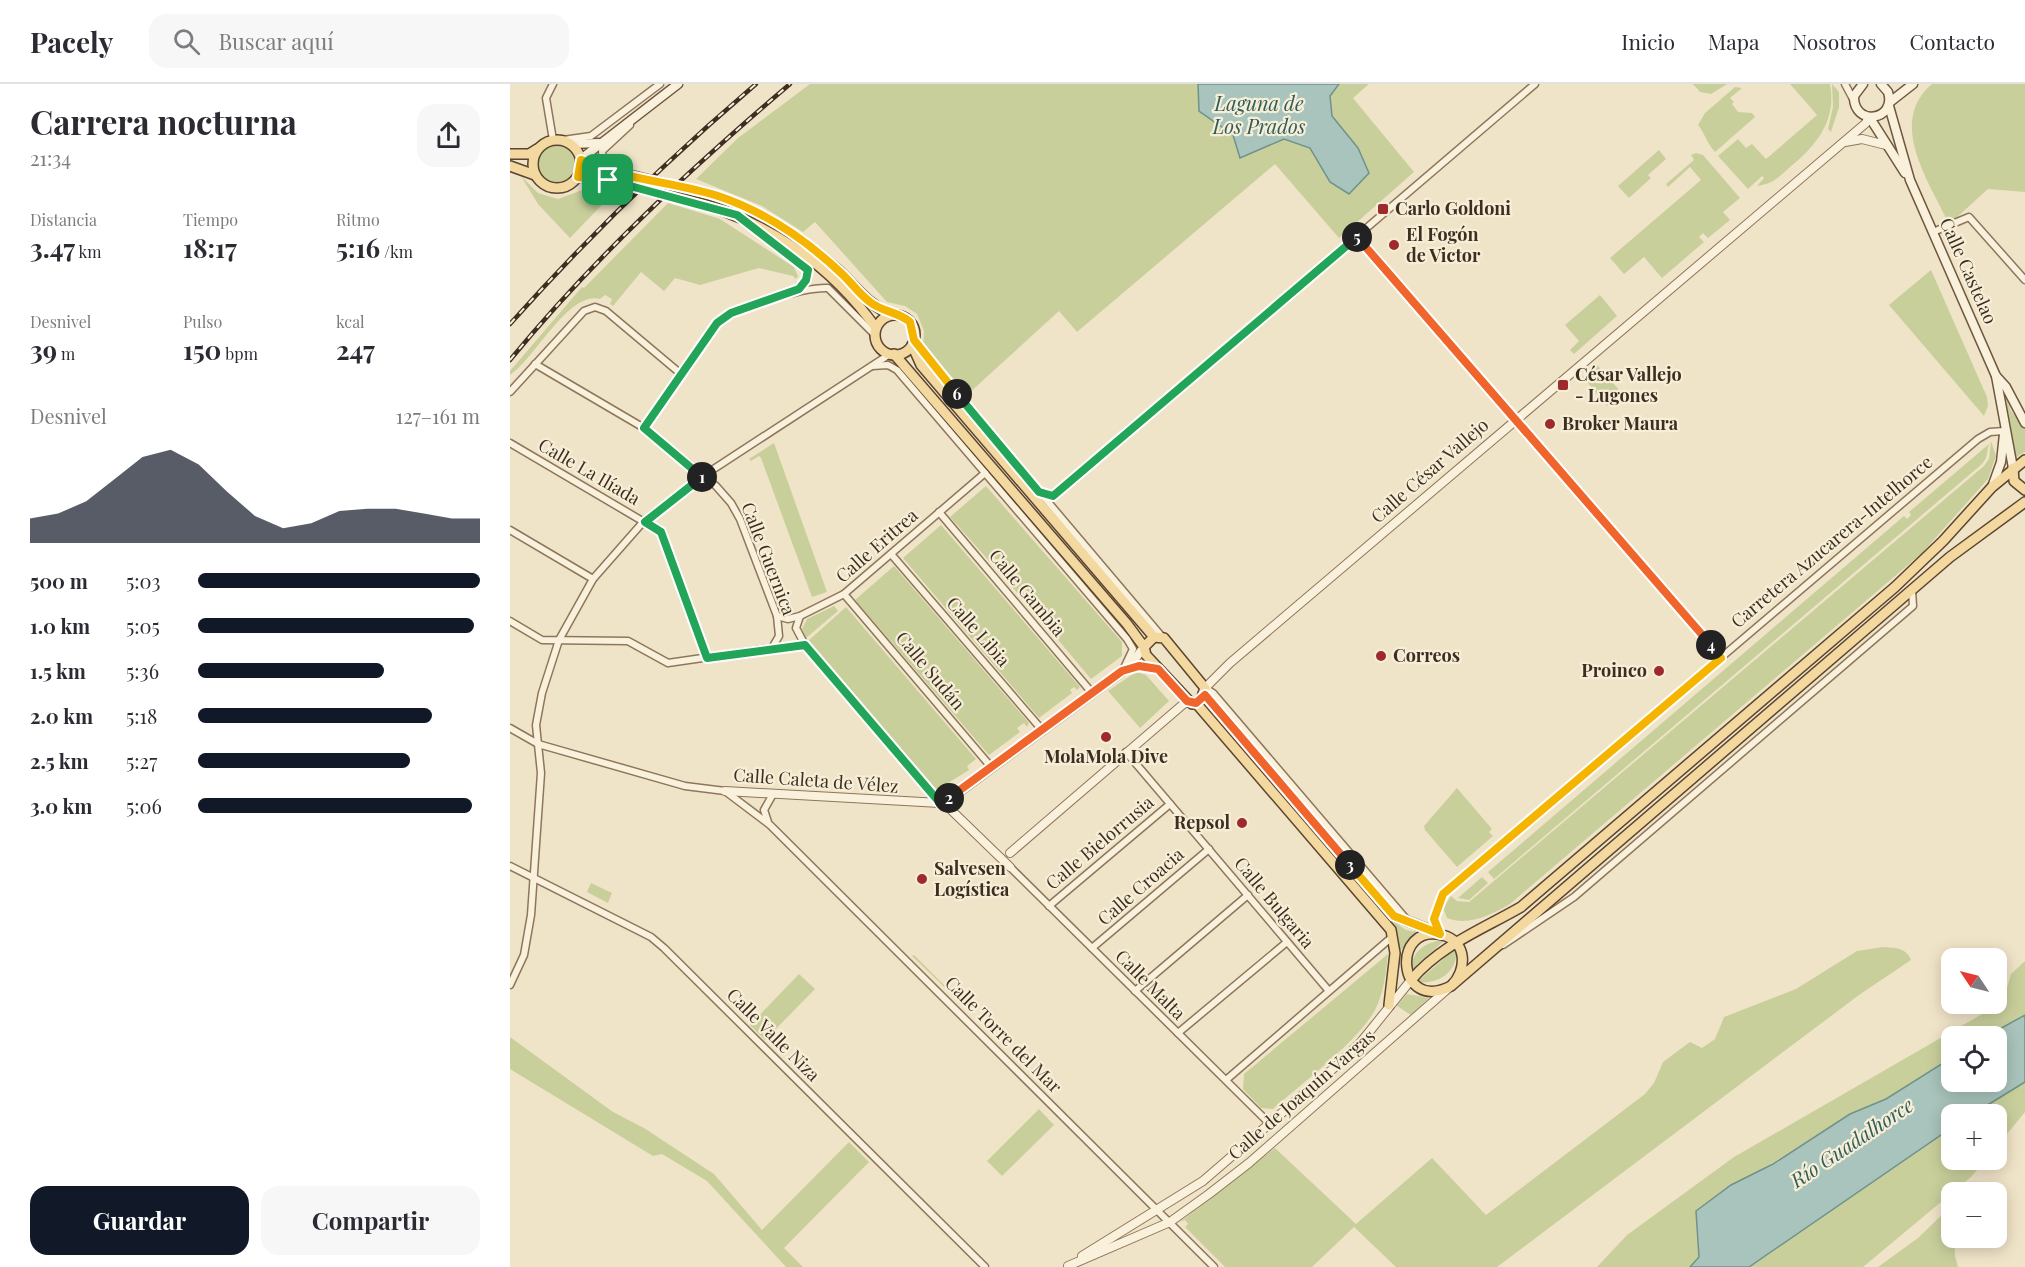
<!DOCTYPE html>
<html lang="es">
<head>
<meta charset="utf-8">
<style>
	:root { --surface:#fff; --page:#f7f7f7; --text:#2b2b33; --muted:#7c7c81; --line:#e1e1e2; --accent:#111827 }
	body { margin:0; font-family:"Playfair Display",serif; background:var(--page); color:var(--text); height:100vh; display:flex; flex-direction:column; font-size:22px; white-space:nowrap }
	* { box-sizing:border-box; margin:0 }
	p { font-size:20px; color:var(--muted) }
	.icon { flex:none; width:33px; height:33px; fill:none; stroke:currentColor; stroke-width:2; stroke-linecap:round; stroke-linejoin:round }
	.map { position:relative; flex:1; overflow:hidden }
	.side { display:flex; flex-direction:column; background:var(--surface); width:510px }
	.side>* { flex:none }
	.needle { width:39px; rotate:305deg }
	.controls { position:absolute; left:1431px; top:864px; display:grid; gap:12px }
	.controls a { display:grid; place-items:center; width:66px; height:66px; border-radius:12px; background:var(--surface); box-shadow:0 3px 15px #0003; font-size:30px }
	.pin { position:absolute; display:grid; place-items:center; width:51px; height:51px; color:#fff; margin:-26px; border-radius:12px; box-shadow:0 3px 9px #0006 }
	.km { position:absolute; width:30px; height:30px; margin:-15px; border-radius:50%; background:#222; color:#fff; font-size:16px; line-height:30px; text-align:center }
	.round { display:grid; place-items:center; flex:none; width:63px; height:63px; border-radius:18px; background:var(--page) }
	.overview { display:flex; align-items:center; justify-content:space-between; height:102px; padding:0 30px }
	h1 { font-size:33px; font-weight:700; line-height:45px }
	.metrics { display:grid; grid-template-columns:repeat(3,1fr); gap:9px; height:102px; padding:6px 30px }
	.metrics div { display:grid; align-content:center }
	.metrics b { font-size:26px; font-weight:700 }
	.metrics small { font-size:16px; font-weight:400 }
	.metrics p { font-size:16px }
	.chart { height:168px; padding:12px 30px }
	.chart p { display:flex; justify-content:space-between }
	.chart svg { width:100%; height:108px; margin-top:6px; fill:var(--accent); opacity:.7 }
	.button { display:flex; gap:12px; margin-top:auto; padding:12px 30px }
	.button a { flex:1; height:69px; border-radius:18px; background:var(--accent); color:#fff; font-size:24px; font-weight:700; line-height:69px; text-align:center }
	.button a+a { background:var(--page); color:var(--text) }
	ul { padding:0 30px; list-style:none; font-size:20px }
	li { display:grid; grid-template-columns:96px 72px 1fr; align-items:center; height:45px }
	li i { height:15px; border-radius:8px; background:var(--accent) }
	header { display:flex; align-items:center; gap:36px; box-sizing:border-box; height:84px; padding:0 30px; background:var(--surface); border-bottom:2px solid var(--line) }
	header strong { font-size:28px }
	nav { display:flex; gap:33px; margin-inline-start:auto; font-size:21px }
	.search { width:420px; height:54px; background:var(--page); display:flex; align-items:center; gap:15px; box-sizing:border-box; padding:0 21px; border-radius:18px; color:var(--muted); font-size:22px }
	main { display:flex; flex:1; min-height:0 }
	.map>svg:first-child { display:block }
</style>
</head>
<body>
<header>
<strong>Pacely</strong>
<div class="search"><svg class="icon" aria-label="search" viewBox="0 0 24 24"><circle cx="10" cy="10" r="6"/><path d="M15 15l6 6"/></svg>Buscar aquí</div>
<nav><a>Inicio</a><a>Mapa</a><a>Nosotros</a><a>Contacto</a></nav>
</header>
<main>
<section class="side">
<div class="overview"><div><h1>Carrera nocturna</h1><p>21:34</p></div><a class="round"><svg class="icon" aria-label="share" viewBox="0 0 24 24"><path d="M12 15V3M7 8l5-5 5 5M5 13v7h14v-7"/></svg></a></div>
<div class="metrics">
<div><p>Distancia</p><b>3.47<small> km</small></b></div>
<div><p>Tiempo</p><b>18:17</b></div>
<div><p>Ritmo</p><b>5:16<small> /km</small></b></div>
</div>
<div class="metrics">
<div><p>Desnivel</p><b>39<small> m</small></b></div>
<div><p>Pulso</p><b>150<small> bpm</small></b></div>
<div><p>kcal</p><b>247</b></div>
</div>
<div class="chart"><p><span>Desnivel</span>127–161 m</p>
<svg viewBox="0 0 160 44" preserveAspectRatio="none"><path d="M0 44V34L10 32L20 27L30 18L40 9L50 6L60 12L70 23L80 33L90 38L100 36L110 31L120 30L130 30L140 32L150 34L160 34V44z"/></svg>
</div>
<ul>
<li><b>500 m</b>5:03<i style="width:100%"></i></li>
<li><b>1.0 km</b>5:05<i style="width:98%"></i></li>
<li><b>1.5 km</b>5:36<i style="width:66%"></i></li>
<li><b>2.0 km</b>5:18<i style="width:83%"></i></li>
<li><b>2.5 km</b>5:27<i style="width:75%"></i></li>
<li><b>3.0 km</b>5:06<i style="width:97%"></i></li>
</ul>
<div class="button"><a>Guardar</a><a>Compartir</a></div>
</section>
<div class="map">
<svg width="1515" height="1183" viewBox="0 0 1515 1183">
	<rect width="100%" height="100%" fill="#f0e4c8"/>
	<g fill="#c9cf9b">
		<path d="M300,0H688L689,27L723,51L730,74L774,55L800,64L820,98L848,64L822,32L820,12L829,0H859L843,14L904,88L829,154L765,80L567,248L549,227L458,310L413,262L414,247L407,230L395,222L377,218L305,138L293,148L252,122L186,95L228,54Z"/>
		<path d="M1183,0H1217L1201,10L1190,8Z"/>
		<path d="M1280,0H1320C1327,37 1306,62 1279,84C1268,94 1262,100 1247,102L1254,94L1252,92L1238,105L1208,72L1228,55L1236,64L1242,60L1256,75L1307,31Z"/>
		<path d="M1322,0L1329,8V23L1321,48L1318,45L1323,23Z"/>
		<path d="M1422,0H1515V108L1478,105L1446,134L1438,138C1419,97 1377,38 1422,0Z"/>
		<path d="M1225,3L1232,4L1220,14L1224,18L1222,20L1228,28L1242,29L1245,33L1205,68C1198,61 1192,44 1188,41L1195,29Z"/>
		<circle cx="47" cy="80" r="19"/>
		<path d="M1149,66L1156,75L1138,91L1141,94L1119,114L1108,102Z"/>
		<path d="M1186,69L1193,71L1230,114L1213,128L1220,136L1198,154L1193,149L1189,153L1194,158L1152,194L1134,173L1114,190L1100,174L1191,96L1180,83L1158,103L1156,100L1184,76L1181,71Z"/>
		<path d="M11,92L28,109L48,115L86,101L106,106L60,154L28,120Z"/>
		<path d="M158,119L210,135L284,183L288,192L286,195L283,192L249,184L190,201L165,194L154,207L131,188L103,222L100,220L102,215L95,211L90,215C58,207 25,275 0,291V287L72,203L74,204Z"/>
		<path d="M1421,186L1477,313L1478,322L1474,332L1379,221Z"/>
		<path d="M1090,211L1107,232L1064,270L1060,266L1069,257L1055,241Z"/>
		<path d="M1087,281L1112,309L1097,322L1073,293Z"/>
		<path d="M1495,311L1501,327L1515,345V368L1506,373Z"/>
		<path d="M1481,357L1486,372L1478,395L1412,469L1000,820C982,830 958,843 937,834L933,824L941,812L947,817L959,818L1474,382L1479,375Z"/>
		<path d="M264,359L317,508L302,513L251,374L249,372L241,377L239,375Z"/>
		<path d="M1479,360L1476,374L1472,380L984,795L978,788L1394,432L1397,435L1401,431L1399,428Z"/>
		<path d="M476,402L612,558V572L581,595L538,544L542,540L536,533L531,536L489,488L493,484L485,474L480,478L440,433Z"/>
		<path d="M431,441L570,603L567,606L564,603L560,606L562,609L529,634L393,474Z"/>
		<path d="M384,482L519,639L517,643L514,639L507,644L510,648L479,671L345,516Z"/>
		<path d="M324,522L328,527L296,554L292,545L297,535Z"/>
		<path d="M336,523L466,675L457,682L459,686L427,706L298,557Z"/>
		<path d="M626,588L636,591L659,617L630,644L598,607Z"/>
		<path d="M947,704L982,745L979,748L983,752L947,783L915,746L914,742Z"/>
		<path d="M972,793L978,799L959,816L948,814Z"/>
		<path d="M81,799L102,809L98,819L77,808Z"/>
		<path d="M884,838L896,846L907,848L890,867Z"/>
		<path d="M936,855L901,886C902,865 917,858 936,855Z"/>
		<path d="M1373,863C1385,864 1396,863 1401,876L1349,911L987,1183H886L844,1143L802,1183H715L675,1143L678,1140L675,1136L670,1138L765,1064L846,1140L922,1074L976,1131L1135,1010L1144,999L1153,978L1180,958L1192,964L1205,955L1214,933L1286,905L1347,867Z"/>
		<path d="M946,864C949,887 929,901 907,898Z"/>
		<path d="M878,870C876,889 874,907 866,924C850,956 791,1000 763,1025L751,1024L733,1005L734,990Z"/>
		<path d="M404,871L454,921L458,917L466,925L462,929L471,938L402,872Z"/>
		<path d="M1515,877V931L1477,952H1442L1441,974L1376,1015L1340,1030L1186,1127L1189,1173L1180,1183H1087L1117,1151L1224,1073L1493,918L1501,890Z"/>
		<path d="M289,890L305,905L255,956L240,941Z"/>
		<path d="M897,910L919,914L901,931L887,922Z"/>
		<path d="M0,953L103,1028L134,1044L204,1090L252,1146L339,1058L359,1078L274,1164L293,1183H297H276L197,1097L152,1070L143,1072L0,985Z"/>
		<path d="M1515,998V1028L1487,1062L1486,1030H1463Z"/>
		<path d="M529,1025L544,1041L492,1092L477,1077Z"/>
		<path d="M1441,1044L1442,1076H1476L1461,1093L1353,1183H1239Z"/>
		<path d="M1437,1126L1441,1132L1442,1154H1444L1445,1172L1448,1183H1368L1408,1154Z"/>
	</g>
	<g fill="#a9c4bc" stroke="#6f938a" stroke-width="1.5">
		<path d="M688,0H829L820,12L822,32L848,64L859,89L839,110L820,98L800,64L774,55L730,74L723,51L689,27Z"/>
		<path d="M1515,931V998L1463,1030H1442L1441,1044L1239,1183H1180L1189,1173L1186,1127L1221,1101L1263,1080L1340,1030L1376,1015L1441,974L1442,998H1486V952H1477Z"/>
	</g>
	<g fill="none" stroke-linecap="round" stroke-linejoin="round">
		<defs>
			<g id="minor">
				<path d="M43,0L36,14L43,56"/>
				<path d="M1335,0L1343,15"/>
				<path d="M53,56L81,52L150,0"/>
				<path d="M101,85L93,77L92,67L120,41"/>
				<path d="M244,145L266,159L298,186L296,196L285,207"/>
				<path d="M1423,148L1459,133L1515,196"/>
				<path d="M848,152L1211,574"/>
				<path d="M404,256L418,276L653,554"/>
				<path d="M362,282L378,281L387,286L617,555L623,565L614,584"/>
				<path d="M0,308L74,227L85,223L96,227L171,290"/>
				<path d="M134,344L207,239C227,224 292,203 318,204L365,251"/>
				<path d="M0,359L151,448L197,574"/>
				<path d="M529,408L543,412L550,406L1025,0"/>
				<path d="M429,428L583,610"/>
				<path d="M0,446L83,495"/>
				<path d="M381,470L533,647"/>
				<path d="M334,510L482,684"/>
				<path d="M267,532L278,535L290,532L334,510L475,389"/>
				<path d="M290,532L286,544L295,561L430,719"/>
				<path d="M0,537L32,556L118,557L158,579L262,564L269,552L267,532L230,435L221,419L206,402L134,344L25,280"/>
				<path d="M262,564L295,561"/>
				<path d="M695,604L703,609L897,836"/>
				<path d="M0,644L28,660L175,702L215,707L260,741L704,1183"/>
				<path d="M616,668L819,907"/>
				<path d="M258,738L254,726L263,710"/>
				<path d="M0,782L141,853L154,864L475,1183"/>
				<path d="M500,783L760,1040"/>
				<path d="M539,822L660,720"/>
				<path d="M930,849L924,835L933,810L1468,355L1480,348L1494,347"/>
				<path d="M993,861L1064,813L1403,522L1402,506"/>
				<path d="M582,864L699,765"/>
				<path d="M0,901L14,871L21,831L31,689L26,641L32,609L49,556L83,495L134,437L193,392L380,270"/>
				<path d="M625,907L738,811"/>
				<path d="M668,949L777,858"/>
				<path d="M716,996L882,853"/>
			</g>
			<g id="tertiary">
				<path d="M1335,58L1352,55L1376,61"/>
				<path d="M614,587L629,582L648,585"/>
				<path d="M695,604L720,579L1356,39L1358,34"/>
				<path d="M215,707L430,719L444,712L619,583L634,563"/>
				<path d="M430,719L437,722L500,783"/>
				<path d="M500,769L677,617"/>
				<path d="M572,1172L693,1097L825,983L851,958L901,896"/>
				<path d="M558,1182L660,1138L699,1110L739,1079L941,902"/>
			</g>
			<g id="secondary">
				<path d="M1353,0L1344,12C1343,43 1387,37 1378,8L1371,0"/>
				<path d="M1380,18L1403,0"/>
				<path d="M1379,22L1400,96L1486,292L1496,303L1515,339"/>
				<path d="M1360,34L1395,89"/>
				<path d="M62,60L88,59"/>
				<path d="M71,75L168,0"/>
				<path d="M1486,292L1503,384"/>
				<path d="M1482,403L1491,378L1494,350"/>
			</g>
			<g id="primary">
				<circle cx="47" cy="80" r="24"/>
				<path d="M0,70H19L27,65"/>
				<path d="M71,76L103,87"/>
				<path d="M0,82L25,91"/>
				<path d="M68,93L98,96"/>
				<path d="M180,106C241,119 280,145 327,185C346,202 358,222 383,231"/>
				<path d="M171,115C250,132 319,178 366,244"/>
				<circle cx="385" cy="251" r="20"/>
				<path d="M402,261L411,281L644,553"/>
				<path d="M384,270L617,540L634,563L636,571L682,620L691,616L695,604L654,554L644,553L634,563"/>
				<path d="M1503,384L1504,397L1515,406"/>
				<path d="M695,611L884,832L928,849"/>
				<path d="M686,619L881,846L885,869L879,921"/>
				<path d="M901,896C931,861 971,846 1011,823L1385,503L1433,457L1482,403L1515,376"/>
				<path d="M941,902C957,887 958,857 932,851C881,838 886,930 941,902L1440,473L1515,418"/>
			</g>
		</defs>
		<use href="#minor" stroke="#8d765c" stroke-width="9"/>
		<use href="#tertiary" stroke="#8d765c" stroke-width="10"/>
		<use href="#secondary" stroke="#6f573f" stroke-width="11"/>
		<use href="#primary" stroke="#5b4430" stroke-width="12"/>
		<use href="#minor" stroke="#faf1dc" stroke-width="6"/>
		<use href="#tertiary" stroke="#faf1dc" stroke-width="8"/>
		<use href="#secondary" stroke="#faf1dc" stroke-width="8"/>
		<use href="#primary" stroke="#f3d9a0" stroke-width="9"/>
		<defs>
			<g id="rail">
				<path d="M0,240C77,154 158,75 246,0"/>
				<path d="M0,276C84,174 180,85 280,0"/>
			</g>
		</defs>
		<use href="#rail" stroke="#3d2e20" stroke-width="4.5"/>
		<use href="#rail" stroke="#f7eed8" stroke-width="2" stroke-dasharray="7" stroke-linecap="butt"/>
		<defs>
			<g id="primary-bridge">
				<path d="M103,87L180,106"/>
				<path d="M98,96L171,115"/>
			</g>
		</defs>
		<use href="#primary-bridge" stroke="#5b4430" stroke-width="12" stroke-linecap="butt"/>
		<use href="#primary-bridge" stroke="#f3d9a0" stroke-width="9"/>
	</g>
	<g fill="none" stroke-linecap="round" stroke-linejoin="round">
		<defs>
			<path id="split-1" d="M98,96L227,131L298,186L296,196L289,205L221,229L207,239L134,344L192,393"/>
			<path id="split-2" d="M192,393L135,438L151,448L197,574L295,561L430,719L439,714"/>
			<path id="split-3" d="M439,714L612,587L629,582L648,585L677,617L686,619L695,611L840,781"/>
			<path id="split-4" d="M840,781L884,832L930,850L924,835L933,810L1211,574L1201,561"/>
			<path id="split-5" d="M847,153L1201,561"/>
			<path id="split-6" d="M447,310L529,408L543,412L847,153"/>
			<path id="split-7" d="M98,96L68,93L71,76C115,96 164,98 208,112C256,128 295,155 331,189C341,198 349,210 360,218C372,228 389,228 400,238L404,256L447,310"/>
		</defs>
		<use href="#split-1" stroke="#fff" stroke-width="12"/>
		<use href="#split-2" stroke="#fff" stroke-width="12"/>
		<use href="#split-3" stroke="#fff" stroke-width="12"/>
		<use href="#split-4" stroke="#fff" stroke-width="12"/>
		<use href="#split-5" stroke="#fff" stroke-width="12"/>
		<use href="#split-6" stroke="#fff" stroke-width="12"/>
		<use href="#split-7" stroke="#fff" stroke-width="12"/>
		<use href="#split-1" stroke="#22a559" stroke-width="8"/>
		<use href="#split-2" stroke="#22a559" stroke-width="8"/>
		<use href="#split-3" stroke="#f0652b" stroke-width="8"/>
		<use href="#split-4" stroke="#f5b400" stroke-width="8"/>
		<use href="#split-5" stroke="#f0652b" stroke-width="8"/>
		<use href="#split-6" stroke="#22a559" stroke-width="8"/>
		<use href="#split-7" stroke="#f5b400" stroke-width="8"/>
	</g>
	<g fill="#9e2a2b" stroke="#f7eed8" stroke-width="2">
		<rect x="867" y="119" width="12" height="12" rx="3"/>
		<circle cx="884" cy="161" r="6"/>
		<rect x="1047" y="295" width="12" height="12" rx="3"/>
		<circle cx="1040" cy="340" r="6"/>
		<circle cx="871" cy="572" r="6"/>
		<circle cx="1149" cy="587" r="6"/>
		<circle cx="596" cy="653" r="6"/>
		<circle cx="732" cy="739" r="6"/>
		<circle cx="412" cy="795" r="6"/>
	</g>
	<g text-anchor="middle" stroke-width="4.5" stroke-linejoin="round" paint-order="stroke">
		<g font-size="18" font-weight="bold" fill="#3d2e20" stroke="#f7eed8" text-anchor="start">
			<text x="885" y="131">Carlo Goldoni</text>
			<text x="896" y="157">El Fogón<tspan x="896" dy="21">de Victor</tspan></text>
			<text x="1065" y="297">César Vallejo<tspan x="1065" dy="21">- Lugones</tspan></text>
			<text x="1052" y="346">Broker Maura</text>
			<text x="883" y="578">Correos</text>
			<text x="1137" y="593" text-anchor="end">Proinco</text>
			<text x="596" y="679" text-anchor="middle">MolaMola Dive</text>
			<text x="720" y="745" text-anchor="end">Repsol</text>
			<text x="424" y="791">Salvesen<tspan x="424" dy="21">Logística</tspan></text>
		</g>
		<g font-size="18" fill="#3d2e20" stroke="#f7eed8">
			<text transform="translate(1458 187) rotate(66)" y="6">Calle Castelao</text>
			<text transform="translate(920 387) rotate(-41)" y="6">Calle César Vallejo</text>
			<text transform="translate(79 388) rotate(30)" y="6">Calle La Ilíada</text>
			<text transform="translate(1322 458) rotate(-40)" y="6">Carretera Azucarera-Intelhorce</text>
			<text transform="translate(367 462) rotate(-41)" y="6">Calle Eritrea</text>
			<text transform="translate(258 475) rotate(69)" y="6">Calle Guernica</text>
			<text transform="translate(517 509) rotate(50)" y="6">Calle Gambia</text>
			<text transform="translate(468 548) rotate(49)" y="6">Calle Libia</text>
			<text transform="translate(420 587) rotate(50)" y="6">Calle Sudán</text>
			<text transform="translate(306 697) rotate(4)" y="6">Calle Caleta de Vélez</text>
			<text transform="translate(590 759) rotate(-40)" y="6">Calle Bielorrusia</text>
			<text transform="translate(631 803) rotate(-41)" y="6">Calle Croacia</text>
			<text transform="translate(764 819) rotate(50)" y="6">Calle Bulgaria</text>
			<text transform="translate(640 901) rotate(45)" y="6">Calle Malta</text>
			<text transform="translate(263 951) rotate(45)" y="6">Calle Valle Niza</text>
			<text transform="translate(493 951) rotate(45)" y="6">Calle Torre del Mar</text>
			<text transform="translate(792 1011) rotate(-41)" y="6">Calle de Joaquín Vargas</text>
		</g>
		<g font-size="20" font-style="italic" fill="#2f5d5a" stroke="#f7eed8">
			<text x="749" y="27">Laguna de<tspan x="749" dy="23">Los Prados</tspan></text>
			<text transform="translate(1342 1059) rotate(-34)" y="7">Río Guadalhorce</text>
		</g>
	</g>
</svg>
<div class="controls">
<a><svg class="needle" viewBox="-14 -14 28 28"><path d="M0-13l5 13h-10z" fill="#e53935"/><path d="M0 13l5-13h-10z" fill="#7c7c81"/></svg></a>
<a><svg class="icon" aria-label="locate" viewBox="0 0 24 24"><circle cx="12" cy="12" r="6"/><path d="M12 2v4M12 18v4M2 12h4M18 12h4"/></svg></a>
<a>+</a>
<a>−</a>
</div>
<div class="pin" style="left:98px;top:96px;background:#1e9e55"><svg class="icon" aria-label="arrive" viewBox="0 0 24 24"><path d="M6 21V4h12l-3 4 3 4H6"/></svg></div>
<b class="km" style="left:192px;top:393px">1</b>
<b class="km" style="left:439px;top:714px">2</b>
<b class="km" style="left:840px;top:781px">3</b>
<b class="km" style="left:1201px;top:561px">4</b>
<b class="km" style="left:847px;top:153px">5</b>
<b class="km" style="left:447px;top:310px">6</b>
</div>
</main>
</body>
</html>
